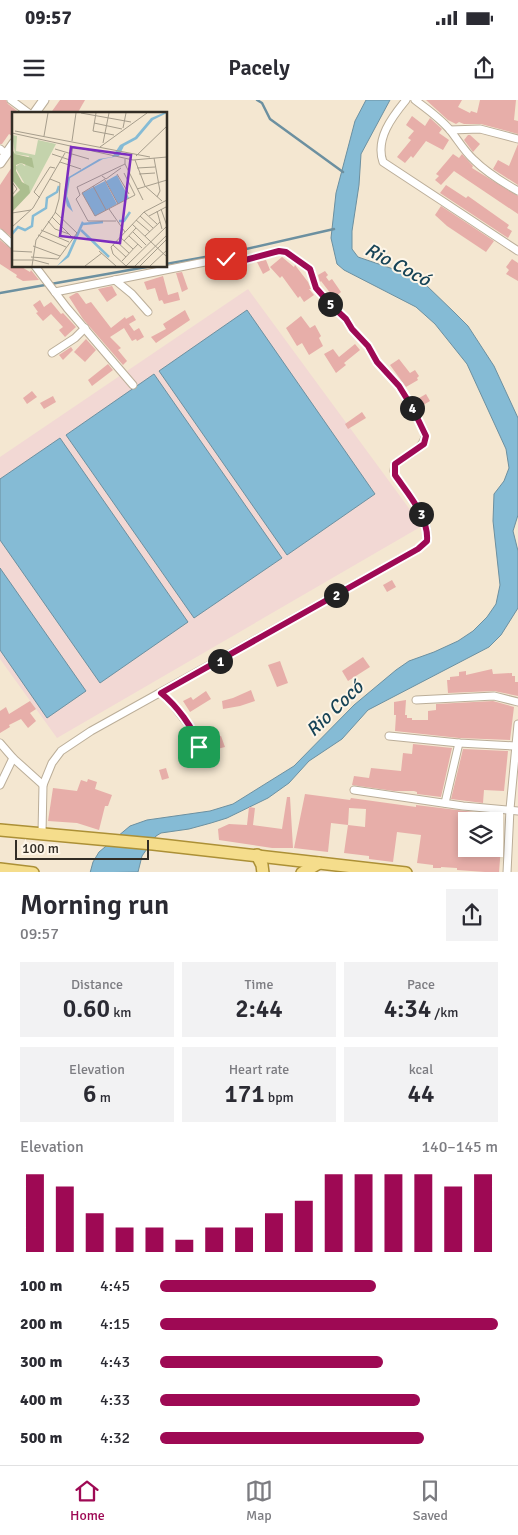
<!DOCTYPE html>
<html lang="en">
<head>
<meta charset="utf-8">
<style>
	:root { --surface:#fff; --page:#f2f2f3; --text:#2b2b33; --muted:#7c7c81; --line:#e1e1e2; --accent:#9e0954 }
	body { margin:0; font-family:Signika,sans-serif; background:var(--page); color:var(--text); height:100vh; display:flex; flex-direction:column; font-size:19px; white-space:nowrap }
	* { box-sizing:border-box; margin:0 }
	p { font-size:16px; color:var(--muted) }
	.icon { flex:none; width:28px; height:28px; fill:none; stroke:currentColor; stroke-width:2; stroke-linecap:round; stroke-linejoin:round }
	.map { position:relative; height:772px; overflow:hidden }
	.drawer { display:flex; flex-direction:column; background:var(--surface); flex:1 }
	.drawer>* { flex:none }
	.tools { position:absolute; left:458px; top:712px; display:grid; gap:10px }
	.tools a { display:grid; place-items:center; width:45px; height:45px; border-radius:0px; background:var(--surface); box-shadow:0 2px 8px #0003; font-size:25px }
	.scale { position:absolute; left:15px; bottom:12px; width:134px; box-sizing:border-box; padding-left:5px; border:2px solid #322d25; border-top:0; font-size:14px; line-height:18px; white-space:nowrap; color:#322d25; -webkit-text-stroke:4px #fdf5e7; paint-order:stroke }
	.pin { position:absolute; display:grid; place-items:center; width:42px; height:42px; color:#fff; margin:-21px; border-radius:10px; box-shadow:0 2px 8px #0006 }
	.km { position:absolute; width:25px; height:25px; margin:-12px; border-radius:50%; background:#222; color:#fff; font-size:14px; line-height:25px; text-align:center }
	.round { display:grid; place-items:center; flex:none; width:52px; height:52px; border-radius:0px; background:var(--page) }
	.summary { display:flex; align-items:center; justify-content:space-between; height:85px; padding:0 20px }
	h1 { font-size:28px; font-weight:600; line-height:38px }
	.figures { display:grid; grid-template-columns:repeat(3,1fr); gap:8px; height:85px; padding:5px 20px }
	.figures div { display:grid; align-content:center; border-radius:0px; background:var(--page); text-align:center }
	.figures b { font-size:25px; font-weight:600 }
	.figures small { font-size:14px; font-weight:400 }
	.figures p { font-size:14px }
	.chart { height:140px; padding:10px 20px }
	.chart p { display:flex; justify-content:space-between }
	.chart svg { width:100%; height:90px; margin-top:5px; stroke:var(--accent); stroke-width:6 }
	ul { padding:0 20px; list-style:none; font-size:16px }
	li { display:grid; grid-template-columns:80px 60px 1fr; align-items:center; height:38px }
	li i { height:12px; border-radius:6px; background:var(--accent) }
	.status { display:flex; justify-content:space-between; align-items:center; height:35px; padding:0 25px; background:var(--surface); direction:ltr }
	.status svg { height:14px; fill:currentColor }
	header { display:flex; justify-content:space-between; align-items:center; height:65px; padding:0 20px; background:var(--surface); font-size:22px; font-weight:600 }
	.tab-bar { display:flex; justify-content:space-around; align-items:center; height:70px; border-top:1px solid var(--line); background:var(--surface); font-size:14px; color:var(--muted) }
	.tab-bar a { display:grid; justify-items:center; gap:2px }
	.tab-bar .on { color:var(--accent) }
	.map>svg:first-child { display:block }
</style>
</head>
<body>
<div class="status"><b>09:57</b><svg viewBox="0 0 49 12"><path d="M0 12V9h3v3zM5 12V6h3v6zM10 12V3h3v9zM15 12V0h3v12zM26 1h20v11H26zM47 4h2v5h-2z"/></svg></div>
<header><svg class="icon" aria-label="menu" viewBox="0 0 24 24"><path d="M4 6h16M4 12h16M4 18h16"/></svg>Pacely<svg class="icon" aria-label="share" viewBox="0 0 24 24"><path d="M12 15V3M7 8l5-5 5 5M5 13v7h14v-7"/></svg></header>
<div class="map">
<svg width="518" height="773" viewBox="0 0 518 773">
	<rect width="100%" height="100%" fill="#f4e7d1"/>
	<path fill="#f2d8d4" d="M248,189L422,426L57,638L0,559V357Z"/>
	<g fill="#85bbd5" stroke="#6c90a0">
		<path d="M366,0H390L361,54L359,85L352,131V149L358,157L402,172L426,185L455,213L468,226L494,266L518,318V415L513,431L518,451V508L501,535L489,547L368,610L342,639L309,661L289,683L268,698L227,718L211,723L189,729L161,733L156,736L142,756L138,772L90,773L93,762L99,752L130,726L147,720L210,711L233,704L294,666L354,605L396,570L409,561L434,552L458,541L473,531L487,517L496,504L500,485L493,421L494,394L504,381L509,368L506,349L467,264L435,224L416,207L344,170L337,164L331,138L336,93L355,21Z"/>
		<path d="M247,210L375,394L287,455L159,271Z"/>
		<path d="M154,274L282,458L194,518L66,335Z"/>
		<path d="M60,338L188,522L100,583L0,440V379Z"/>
		<path d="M0,468L86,591L47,618L0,550Z"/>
	</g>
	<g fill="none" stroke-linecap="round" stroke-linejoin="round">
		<g stroke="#6c90a0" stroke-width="2.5">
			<path d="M257,0L262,3L270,19L343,72"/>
			<path d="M166,164L233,152L334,129"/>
			<path d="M0,193L152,166"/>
		</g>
	</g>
	<g fill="#e7aea9" fill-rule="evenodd">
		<path d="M0,0H6L8,4L21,14H14V37L9,34L2,44H0Z"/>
		<path d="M60,0H85L77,14H50Z"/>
		<path d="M426,0H462L458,7L470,13L471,11L477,13L480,0H516L514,20L518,21V34L481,24H464L459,22L456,24L448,20Z"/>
		<path d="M412,16L425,26L430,18L442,29L439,33L449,40L443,50L426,41L413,58L411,56L405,63L397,57L411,40L408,38L414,31L406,25Z"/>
		<path d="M468,35H470L480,44L473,52L464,40Z"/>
		<path d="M518,44V85L493,69L498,60L509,66Z"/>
		<path d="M453,54L459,58L462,54L473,66L472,68L518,96V114L454,71L441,85L435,80L439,76L436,74Z"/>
		<path d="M14,64V139L0,128V85Z"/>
		<path d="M446,85L466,98L468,96L509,125L507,128L512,131L508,138L440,93Z"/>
		<path d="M441,106L494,141L486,152L447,126L435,115Z"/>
		<path d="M0,140L14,151V166H20L30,172L31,170L39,180L23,181L16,177L17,175L0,164Z"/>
		<path d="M282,157L294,167L295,165L308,182L311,189H309L314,195L304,202L300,196L298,198L282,176L280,178L270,167Z"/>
		<path d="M512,159L518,163V181L506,174L509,170L506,167Z"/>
		<path d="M266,160L270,170L263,174L257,162Z"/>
		<path d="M325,171L328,175L326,177L329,181L332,179L341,192L334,198L321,181L320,182L318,175Z"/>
		<path d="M182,172L188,189L182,192L176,173Z"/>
		<path d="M163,176L168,195L178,192L180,200L164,204L162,200L159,201L155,188L147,190L144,182Z"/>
		<path d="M112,186L117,195L107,202L98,189Z"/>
		<path d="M76,193H78L86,204L91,202L111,228L125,217L126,219L133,215L136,220L129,224L134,231L139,228L144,237L137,241L136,239L132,241L124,228L110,237L121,248L118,250L127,261L123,265L83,219L69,197Z"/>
		<path d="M40,200L44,207L51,202L61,214L63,213L76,227L65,237L59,230L63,227L51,214L43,221L36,213L38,212L33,205Z"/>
		<path d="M185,210L190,220L156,243L151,237L166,229L163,224Z"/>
		<path d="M301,216L310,228L315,225L321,236L319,238L323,246L309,255L302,243L297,246L286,228Z"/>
		<path d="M86,239L96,250L85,262L74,252Z"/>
		<path d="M355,244L360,250L344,263L346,265L336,273L324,254L333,249L339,257Z"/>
		<path d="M71,247L73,250L63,260L59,255Z"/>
		<path d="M399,259L410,273L415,270L419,276L417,278L418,280L406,287L390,265Z"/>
		<path d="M108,264L113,270L92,286L88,280Z"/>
		<path d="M32,291L37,297L27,304L23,298Z"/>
		<path d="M426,294L430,301L418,308L414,301Z"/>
		<path d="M53,296L56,302L44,309L40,303Z"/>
		<path d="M362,312L366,318L348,329L345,324Z"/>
		<path d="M392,480L396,487L387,492L383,485Z"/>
		<path d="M363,557L370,567L348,581L342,571Z"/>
		<path d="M280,561L288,583L277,587L268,565Z"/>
		<path d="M492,569L493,574L512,573V576H515V582H518V596L494,591L448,593L447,580H450V577L459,576V572L466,571V575Z"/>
		<path d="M251,590L255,601L240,606L223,609L222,601L233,598Z"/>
		<path d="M206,591L211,599L190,612L183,601L191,597L193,600Z"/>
		<path d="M406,600L405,615H407V618H412V620H428V611L436,610V604L493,601L514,607L510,640L459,638L395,631L396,615H394V602Z"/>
		<path d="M30,601L36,609L30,613L36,621L28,628L21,619L9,625L10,627L0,633V611L6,607L9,614Z"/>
		<path d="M221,636L225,647L213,650L214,666L195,668L194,660L205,658L202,642Z"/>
		<path d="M413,644L452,648L441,697L417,694V692L414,691H394L352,685L354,676L369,678L371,668L401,671L403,653L412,654Z"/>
		<path d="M463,649L508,651L504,691L484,690L483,703L451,699Z"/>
		<path d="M166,668L169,678L162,680L159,670Z"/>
		<path d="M88,679L97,682L95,689L112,695L108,706H105L99,730L77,723L48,721L53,688L77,691L81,680L87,682Z"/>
		<path d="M305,694L350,700L351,698L416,707V705L482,713V721H466V749H494V717L503,719L499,773L457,770V768L441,767V768H433V765L417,763L421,735L397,732L393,762L369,759V756L344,753L348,725L331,723L328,752L294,748ZM349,708L366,709L365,727L348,725Z"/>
		<path d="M287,697H290L293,748H272L219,740L218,729L229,724L247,725L249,707L255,708L253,725L282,729Z"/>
	</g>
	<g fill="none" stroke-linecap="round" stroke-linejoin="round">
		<defs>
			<g id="minor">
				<path d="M11,0L30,14"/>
				<path d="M406,0C392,17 375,39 383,62L518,151"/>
				<path d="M415,0C427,9 440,18 450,30C458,40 464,51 474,60C487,73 502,82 518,91"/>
				<path d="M450,30L480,29L518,39"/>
				<path d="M0,49L6,54"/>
				<path d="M0,133L14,146"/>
				<path d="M35,166L67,208L133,285"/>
				<path d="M115,180L132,194L148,212"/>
				<path d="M52,253L75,238L85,228"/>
				<path d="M161,593L171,602L194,632L199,654"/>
				<path d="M416,600L494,596L518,602"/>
				<path d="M389,636L459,643L515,646"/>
				<path d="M0,643L13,658L43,685L42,733"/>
				<path d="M0,685L13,658"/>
				<path d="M43,685L52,663L61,651L91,631L418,449L427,441C430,417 408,394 395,375L394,371L395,364C405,356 430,346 424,331L399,285L377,262L368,246L352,229L346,219L332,206L316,188L310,169L286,152L279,151L234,163L231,160L220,159L55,192"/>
				<path d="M354,690L463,706L518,711"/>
				<path d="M445,703L459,643"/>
				<path d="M507,773L510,709L518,624"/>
			</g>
			<g id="tertiary">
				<path d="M34,14L44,0"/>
				<path d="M0,63L14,43"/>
			</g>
			<g id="primary">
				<path d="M0,730L153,744L406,773"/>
				<path d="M257,755L262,765L263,773"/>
				<path d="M0,769L33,773"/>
				<path d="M302,773L319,763"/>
			</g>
		</defs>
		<use href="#minor" stroke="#bbae99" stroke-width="9"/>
		<use href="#tertiary" stroke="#bbae99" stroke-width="11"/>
		<use href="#primary" stroke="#ac9036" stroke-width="14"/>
		<use href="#minor" stroke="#fff" stroke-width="7"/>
		<use href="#tertiary" stroke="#fff" stroke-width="9"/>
		<use href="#primary" stroke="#f5dd8c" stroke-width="11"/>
	</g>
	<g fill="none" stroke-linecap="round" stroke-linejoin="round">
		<defs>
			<path id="route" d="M199,647C195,629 175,604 161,593L418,449L427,441C429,417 408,394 395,375V364L424,344L426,336L412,307L399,286L377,262L368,246L352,229L346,219L332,206L316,188L310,169L286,152L279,151L234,163L231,160L226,159"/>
		</defs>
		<use href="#route" stroke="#fff" stroke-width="10"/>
		<use href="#route" stroke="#9e0954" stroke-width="6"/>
	</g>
	<g text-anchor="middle" stroke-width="4" stroke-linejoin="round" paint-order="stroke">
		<g font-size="19" font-style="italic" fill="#164356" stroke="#fdf5e7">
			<text transform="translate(398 164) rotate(28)" y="7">Rio Cocó</text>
			<text transform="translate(334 608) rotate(-44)" y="7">Rio Cocó</text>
		</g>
	</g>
	<g transform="translate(12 12)">
		<rect width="155" height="155" fill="#f4e7d1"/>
		<path d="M0,23L5,24L4,39L23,43L26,28L44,32L18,81L3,55L9,51L13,54L17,44L3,42Z" fill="#c4d3ac"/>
		<path d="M0,37L3,42L20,46L22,56L9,51L4,53V59L10,70L17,74L18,81L0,100V86L8,78L0,68Z" fill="#acbe8f"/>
		<path d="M151,1H155L141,8L125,27L112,34L107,44L91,47L58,66L55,84L61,100L72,111L57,145L45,154L55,143L70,109L55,94L52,81L55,66L87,47L100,45L108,33L123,25L139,6ZM105,63L117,86L106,92L94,69ZM93,69L105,92L83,104L70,81Z" fill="#85bbd5"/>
		<path fill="none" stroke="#85bbd5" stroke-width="2.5" d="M107,109H112L118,100M71,112L91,110M69,118L97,145M0,122L6,115L13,118L20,114L21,104L34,96L35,86L45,80L47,74"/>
		<path fill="none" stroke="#a69d8c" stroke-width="1" d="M69,1L119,10M84,1L81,19L102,23M82,11L110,17M111,16L114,1M3,19L138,45M0,21L121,48L155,45M32,24L36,1M60,29L64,1M91,31L97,1M88,35L135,1M43,37L77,47M40,42L58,48M124,44L155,14M142,46L148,79L145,85M113,47V52L131,88M123,48L133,74L150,89M48,50L69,57M57,55L61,34M125,56L143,55M105,62L117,82M127,62L143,61M90,64L94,67L109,56M93,67L70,81L83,104L123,83L112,61M93,68L106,92M0,70L5,77L0,83M81,74L94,98M125,77L155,68M28,86L22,80L38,55L43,56M97,97L113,120M149,97L155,114M145,99L150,117M132,100L145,112M0,101L19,98M128,104L141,116M137,104L154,95M40,105L61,126M124,108L138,120M36,109L43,117L57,122M104,109H76L64,87L68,83L65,75L113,52M120,112L155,145M0,115L21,96L53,41M29,118L57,130M121,120L134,133M26,123L54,135M117,124L130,136M133,124L148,110M108,125L121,137M104,129L117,141M112,129L124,116M101,133L114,145M21,134L48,144M0,139L20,140M87,139L104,154M19,145L46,147L65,121L43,100M0,148H22L37,152M110,149L126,132M20,154L24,128L43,101L47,87L48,71L38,67M73,154L90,141M114,154L101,142L99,135L132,100L155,88M114,154L155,114M123,154L155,123M128,154L155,127M138,154L155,138"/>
		<path fill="#7b2cbf" fill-opacity="0.15" stroke="#7b2cbf" stroke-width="2.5" d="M59,35L119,43L108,131L48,124Z"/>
		<rect width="155" height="155" fill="none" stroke="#322d25" stroke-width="2.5"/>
	</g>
</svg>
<div class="tools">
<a><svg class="icon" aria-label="layers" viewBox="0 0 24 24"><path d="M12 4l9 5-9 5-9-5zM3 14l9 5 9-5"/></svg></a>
</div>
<div class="scale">100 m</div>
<div class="pin" style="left:199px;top:647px;background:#1e9e55"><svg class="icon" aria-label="arrive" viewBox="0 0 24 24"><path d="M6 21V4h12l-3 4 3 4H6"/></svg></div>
<div class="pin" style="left:226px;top:159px;background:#d93025"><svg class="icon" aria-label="check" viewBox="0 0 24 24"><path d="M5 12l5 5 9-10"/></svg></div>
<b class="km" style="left:220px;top:561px">1</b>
<b class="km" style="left:336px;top:495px">2</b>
<b class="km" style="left:421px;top:414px">3</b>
<b class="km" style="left:412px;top:308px">4</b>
<b class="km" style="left:330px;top:204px">5</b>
</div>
<section class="drawer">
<div class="summary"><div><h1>Morning run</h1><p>09:57</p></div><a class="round"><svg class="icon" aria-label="share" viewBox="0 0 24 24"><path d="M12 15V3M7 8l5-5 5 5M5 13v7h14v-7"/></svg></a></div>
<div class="figures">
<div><p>Distance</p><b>0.60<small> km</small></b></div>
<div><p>Time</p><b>2:44</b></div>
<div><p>Pace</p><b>4:34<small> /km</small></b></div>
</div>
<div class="figures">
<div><p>Elevation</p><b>6<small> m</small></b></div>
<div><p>Heart rate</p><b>171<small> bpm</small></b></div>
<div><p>kcal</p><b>44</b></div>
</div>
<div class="chart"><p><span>Elevation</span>140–145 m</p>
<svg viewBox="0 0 160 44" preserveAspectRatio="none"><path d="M5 44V6M15 44V12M25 44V25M35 44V32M45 44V32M55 44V38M65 44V32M75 44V32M85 44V25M95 44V19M105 44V6M115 44V6M125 44V6M135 44V6M145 44V12M155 44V6"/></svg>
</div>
<ul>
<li><b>100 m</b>4:45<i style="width:64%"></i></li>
<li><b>200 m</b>4:15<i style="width:100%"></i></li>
<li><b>300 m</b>4:43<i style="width:66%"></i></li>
<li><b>400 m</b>4:33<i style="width:77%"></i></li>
<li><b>500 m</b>4:32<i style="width:78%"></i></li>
</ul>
</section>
<nav class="tab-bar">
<a class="on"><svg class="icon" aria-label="home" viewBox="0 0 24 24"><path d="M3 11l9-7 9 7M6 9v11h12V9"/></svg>Home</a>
<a><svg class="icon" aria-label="map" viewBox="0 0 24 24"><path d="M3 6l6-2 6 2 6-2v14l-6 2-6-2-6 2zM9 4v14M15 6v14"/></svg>Map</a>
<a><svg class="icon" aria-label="saved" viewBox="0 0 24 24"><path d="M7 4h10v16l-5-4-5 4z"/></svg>Saved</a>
</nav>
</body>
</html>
